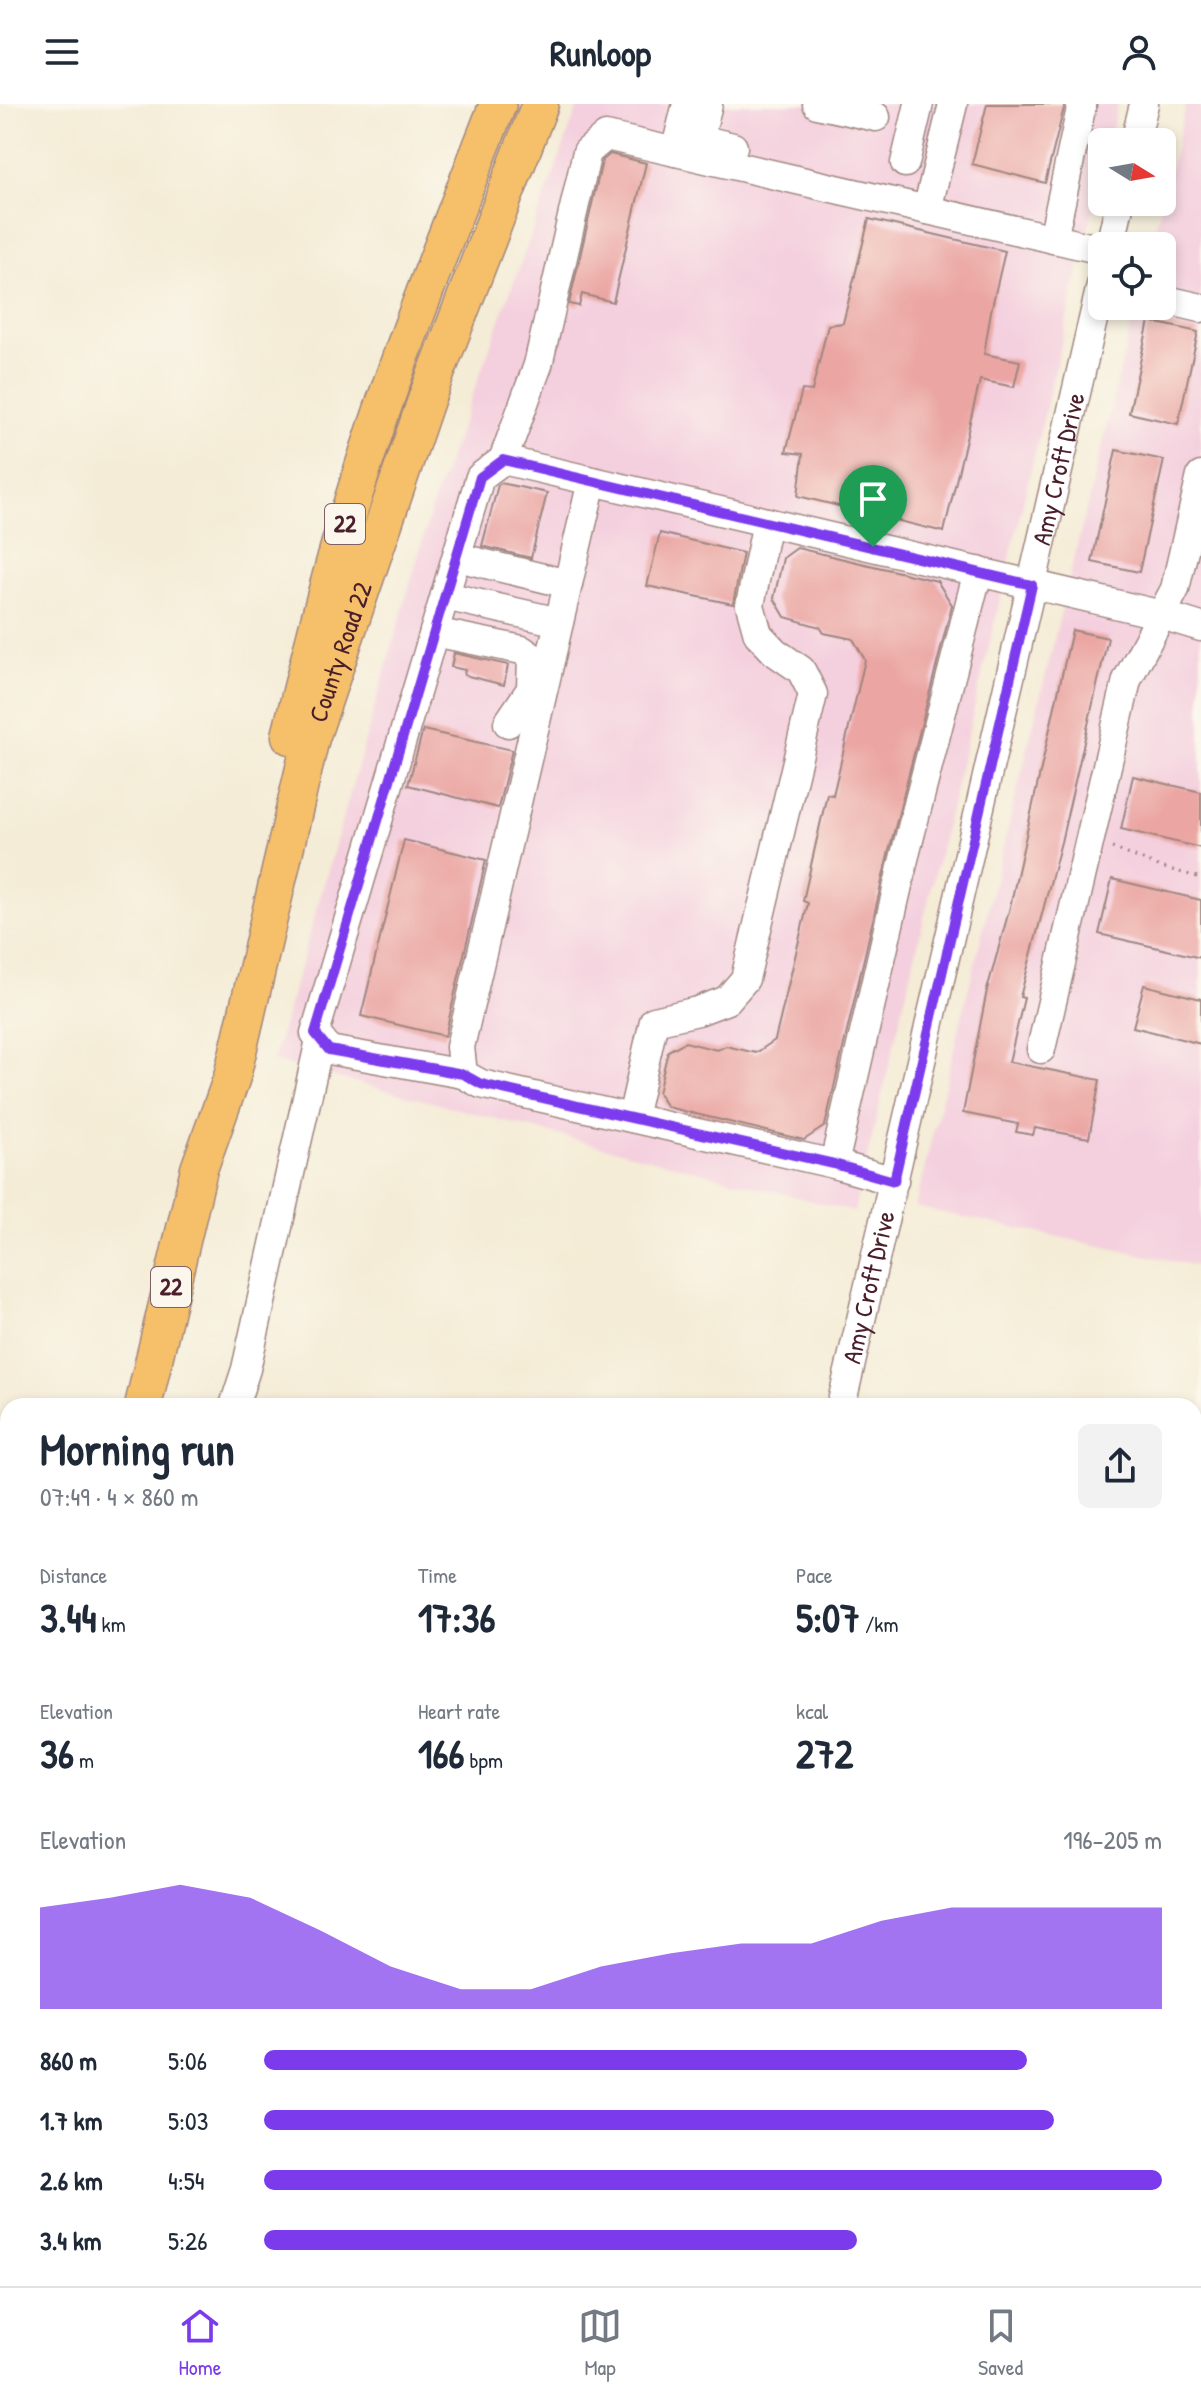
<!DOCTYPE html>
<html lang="en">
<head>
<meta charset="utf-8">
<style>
	:root { --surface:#fff; --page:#f2f2f3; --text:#1f2937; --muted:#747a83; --line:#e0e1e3; --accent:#7c3aed }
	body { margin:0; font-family:"Patrick Hand",sans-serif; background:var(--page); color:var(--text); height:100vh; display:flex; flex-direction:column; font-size:30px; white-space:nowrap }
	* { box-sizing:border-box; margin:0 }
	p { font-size:26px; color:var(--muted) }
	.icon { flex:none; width:44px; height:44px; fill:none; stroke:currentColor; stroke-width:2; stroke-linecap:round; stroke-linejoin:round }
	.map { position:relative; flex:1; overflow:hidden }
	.details { position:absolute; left:0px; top:1294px; width:1202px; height:888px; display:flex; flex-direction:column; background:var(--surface); border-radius:24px 24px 0 0; box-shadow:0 4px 12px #0003 }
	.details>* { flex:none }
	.needle { width:52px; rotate:101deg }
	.controls { position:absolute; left:1088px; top:24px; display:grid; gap:16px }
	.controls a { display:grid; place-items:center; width:88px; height:88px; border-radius:12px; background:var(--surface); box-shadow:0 4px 12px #0003; font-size:40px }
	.pin { position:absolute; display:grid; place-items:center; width:68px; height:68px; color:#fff; margin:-82px -34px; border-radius:50% 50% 50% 0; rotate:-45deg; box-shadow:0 0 8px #0007 }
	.pin .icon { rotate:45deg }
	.round { display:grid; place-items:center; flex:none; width:84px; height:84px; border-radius:12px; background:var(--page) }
	.head { display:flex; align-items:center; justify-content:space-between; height:136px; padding:0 40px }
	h1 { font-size:44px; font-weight:700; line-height:60px }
	.metrics { display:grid; grid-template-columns:repeat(3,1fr); gap:12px; height:136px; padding:8px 40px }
	.metrics div { display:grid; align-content:center }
	.metrics b { font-size:40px; font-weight:700 }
	.metrics small { font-size:22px; font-weight:400 }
	.metrics p { font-size:22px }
	.chart { height:224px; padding:16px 40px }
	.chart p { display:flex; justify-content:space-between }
	.chart svg { width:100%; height:144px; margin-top:8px; fill:var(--accent); opacity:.7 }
	ul { padding:0 40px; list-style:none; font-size:26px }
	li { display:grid; grid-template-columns:128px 96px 1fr; align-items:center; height:60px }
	li i { height:20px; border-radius:10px; background:var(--accent) }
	header { display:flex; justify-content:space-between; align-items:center; height:104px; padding:0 40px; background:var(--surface); font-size:36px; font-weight:700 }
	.menu { display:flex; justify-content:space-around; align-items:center; height:112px; border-top:2px solid var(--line); background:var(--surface); font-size:22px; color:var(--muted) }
	.menu a { display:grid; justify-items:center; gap:4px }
	.menu .current { color:var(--accent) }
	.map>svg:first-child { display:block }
</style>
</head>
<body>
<header><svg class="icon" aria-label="menu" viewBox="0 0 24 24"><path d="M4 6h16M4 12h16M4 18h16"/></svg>Runloop<svg class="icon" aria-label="person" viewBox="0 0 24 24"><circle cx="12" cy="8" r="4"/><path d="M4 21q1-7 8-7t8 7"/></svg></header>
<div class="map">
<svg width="1201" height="2182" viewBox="0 0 1201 2182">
	<rect width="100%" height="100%" fill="#fbf7ec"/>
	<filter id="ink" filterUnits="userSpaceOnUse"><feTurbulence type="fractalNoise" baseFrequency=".0125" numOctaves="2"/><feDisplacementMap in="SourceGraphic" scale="16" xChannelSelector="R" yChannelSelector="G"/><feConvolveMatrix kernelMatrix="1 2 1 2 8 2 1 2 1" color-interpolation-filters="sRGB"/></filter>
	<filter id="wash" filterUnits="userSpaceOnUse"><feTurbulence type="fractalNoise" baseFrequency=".006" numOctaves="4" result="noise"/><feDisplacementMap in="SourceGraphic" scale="32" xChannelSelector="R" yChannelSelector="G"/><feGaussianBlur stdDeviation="1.8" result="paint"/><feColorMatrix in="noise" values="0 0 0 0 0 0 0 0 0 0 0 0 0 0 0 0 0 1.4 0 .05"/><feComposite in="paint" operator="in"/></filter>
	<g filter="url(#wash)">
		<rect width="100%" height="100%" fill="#f4ecd6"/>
		<g fill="#f4cfde">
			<path d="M579,0H1118L1109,38H1102V68L854,1108L273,957L435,393Z"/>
			<path d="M1186,0H1201V1163L915,1103L1136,202H1162V142H1151Z"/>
		</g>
		<g id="blocks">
			<g fill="#eba6a3">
				<path d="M987,0H1065L1045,79L972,60Z"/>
				<path d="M610,50L646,59L613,198L582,190L579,202L569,200L602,57Z"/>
				<path d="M869,115L1005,147L991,207L984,250L1020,257L1014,283L980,276L944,428L798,392L803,350L786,348L802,286L812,287L828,221L843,219Z"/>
				<path d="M1149,217L1198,228L1178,320L1129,309Z"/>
				<path d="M1116,346L1164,356L1139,468L1092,458Z"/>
				<path d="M501,379L547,389L531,454L482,442L498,381Z"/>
				<path d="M660,429L743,449L733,500L647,482Z"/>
				<path d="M797,444L937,477L952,501L888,751L825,1022L804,1036L667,1003L658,989L668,947L685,938L717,946L726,942L756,949L775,936L808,799L803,797L827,690L833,691L865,556L853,535L824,529L820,523L785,513L774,494L783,454Z"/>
				<path d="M1072,526L1108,534L1061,738L1020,893L1024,894L1009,958L1100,976L1089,1034L1035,1024L1033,1031L1016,1028L1018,1020L963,1009L987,886L1010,803Z"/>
				<path d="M454,549L508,561L504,581L464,571L465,566L451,563Z"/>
				<path d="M423,626L512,646L498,704L408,681Z"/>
				<path d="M1133,672L1201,688V744L1121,725Z"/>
				<path d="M404,736L486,756L445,932L361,912Z"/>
				<path d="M1112,775L1201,796V854L1099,830Z"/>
				<path d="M1144,881L1201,895V940L1133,923Z"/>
			</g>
		</g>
	</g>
	<g filter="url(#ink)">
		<use href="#blocks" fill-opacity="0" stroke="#9f8680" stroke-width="2"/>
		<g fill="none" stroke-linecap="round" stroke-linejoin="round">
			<defs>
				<g id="minor">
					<path d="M708,0L699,35L733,43"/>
					<path d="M817,0L876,13"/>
					<path d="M1135,38L1144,0"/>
					<path d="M675,48L687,0"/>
					<path d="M905,59L919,0"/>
					<path d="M927,106L953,0"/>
					<path d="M1053,135L1082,0"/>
					<path d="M1110,142L1120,98"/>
					<path d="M1102,146L606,32L587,48L538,261L503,356L1162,511L1201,523"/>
					<path d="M1162,195L1201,204"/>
					<path d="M592,377L460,943L463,970L481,980L834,1060L894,1077"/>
					<path d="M457,453L568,480"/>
					<path d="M445,492L559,518"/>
					<path d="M434,528L522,546L532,553L531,585L508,619"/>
					<path d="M1041,945L1127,576L1175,485L1201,372"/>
					<path d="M463,970L329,946L315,929L480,373L503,356"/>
					<path d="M632,1014L654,917L698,907L727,896L745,875L813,590L801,566L775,548L758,530L750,501L767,418"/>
					<path d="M834,1060L904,755L978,467"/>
					<path d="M234,1302L246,1265L320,936"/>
					<path id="s1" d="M841,1302L1102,177"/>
					<path d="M1194,1892L1201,1894"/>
					<path d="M430,2174L464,2182"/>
					<path d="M117,2182L119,2174"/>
					<path d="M631,2182L633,2174"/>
				</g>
				<g id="major">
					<path d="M290,632C308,560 325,487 347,415C389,274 444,137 498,0"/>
					<path id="s2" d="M143,1302L199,1065L232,973L311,634L427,293L540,0"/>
					<path d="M0,1905L8,1871"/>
				</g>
			</defs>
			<use href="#minor" stroke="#9f8680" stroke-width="31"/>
			<use href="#major" stroke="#9f8680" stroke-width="39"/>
			<path stroke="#9f8680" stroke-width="3" stroke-dasharray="2 6" stroke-linecap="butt" d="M1112,744L1161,763L1201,774"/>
			<use href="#minor" stroke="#fff" stroke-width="28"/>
			<use href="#major" stroke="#f6c06b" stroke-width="36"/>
		</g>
	</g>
	<g fill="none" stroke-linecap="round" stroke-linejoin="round" filter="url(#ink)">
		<defs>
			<path id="route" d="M503,356L1032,481L894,1077L834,1060L481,980L463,970L329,946L315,929L480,373Z"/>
		</defs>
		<use href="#route" stroke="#fff" stroke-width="16"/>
		<use href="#route" stroke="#7c3aed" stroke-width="10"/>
	</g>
	<g text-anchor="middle" stroke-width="7" stroke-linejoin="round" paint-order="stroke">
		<g fill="#fbf7ec" stroke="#7f6065" stroke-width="2">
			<rect x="325" y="400" width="40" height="40" rx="6"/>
			<rect x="151" y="1163" width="40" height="40" rx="6"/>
		</g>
		<g font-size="24" font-weight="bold" fill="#4a1f2b">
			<text x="345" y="428">22</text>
			<text x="171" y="1191">22</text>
		</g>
		<g font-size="26" fill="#4a1f2b" stroke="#fbf7ec">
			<text dy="9" stroke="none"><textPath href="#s1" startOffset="962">Amy Croft Drive</textPath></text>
			<text dy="9" stroke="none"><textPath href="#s2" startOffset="780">County Road 22</textPath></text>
			<text dy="9" stroke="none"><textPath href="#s1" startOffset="122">Amy Croft Drive</textPath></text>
		</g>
	</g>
</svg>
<div class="controls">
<a><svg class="needle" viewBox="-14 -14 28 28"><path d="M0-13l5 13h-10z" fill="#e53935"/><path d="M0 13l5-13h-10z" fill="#747a83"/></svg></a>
<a><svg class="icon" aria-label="locate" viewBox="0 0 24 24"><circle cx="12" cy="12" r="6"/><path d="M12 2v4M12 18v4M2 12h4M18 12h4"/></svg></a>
</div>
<div class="pin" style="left:873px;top:443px;background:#1e9e55"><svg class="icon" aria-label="arrive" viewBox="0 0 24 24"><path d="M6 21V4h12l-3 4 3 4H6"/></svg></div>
<section class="details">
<div class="head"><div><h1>Morning run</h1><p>07:49 · 4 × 860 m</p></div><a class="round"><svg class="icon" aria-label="share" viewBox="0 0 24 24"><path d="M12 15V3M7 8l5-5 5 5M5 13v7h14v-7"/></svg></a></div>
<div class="metrics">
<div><p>Distance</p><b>3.44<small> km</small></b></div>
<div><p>Time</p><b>17:36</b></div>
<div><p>Pace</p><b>5:07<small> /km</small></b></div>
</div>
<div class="metrics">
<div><p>Elevation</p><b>36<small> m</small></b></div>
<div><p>Heart rate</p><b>166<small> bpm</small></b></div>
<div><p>kcal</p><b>272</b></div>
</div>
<div class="chart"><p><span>Elevation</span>196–205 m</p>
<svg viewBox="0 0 160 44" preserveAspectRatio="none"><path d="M0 44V13L10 10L20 6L30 10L40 20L50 31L60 38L70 38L80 31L90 27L100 24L110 24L120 17L130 13L140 13L150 13L160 13V44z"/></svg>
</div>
<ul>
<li><b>860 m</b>5:06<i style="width:85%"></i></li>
<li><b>1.7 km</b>5:03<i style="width:88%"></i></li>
<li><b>2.6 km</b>4:54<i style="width:100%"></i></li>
<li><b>3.4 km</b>5:26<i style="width:66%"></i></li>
</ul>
</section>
</div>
<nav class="menu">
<a class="current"><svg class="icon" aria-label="home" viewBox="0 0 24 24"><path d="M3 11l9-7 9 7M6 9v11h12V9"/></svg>Home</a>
<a><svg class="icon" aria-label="map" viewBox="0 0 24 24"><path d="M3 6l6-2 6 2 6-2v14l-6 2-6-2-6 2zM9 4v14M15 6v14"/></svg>Map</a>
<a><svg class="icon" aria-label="saved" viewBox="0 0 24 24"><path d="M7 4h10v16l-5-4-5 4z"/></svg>Saved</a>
</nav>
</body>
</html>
